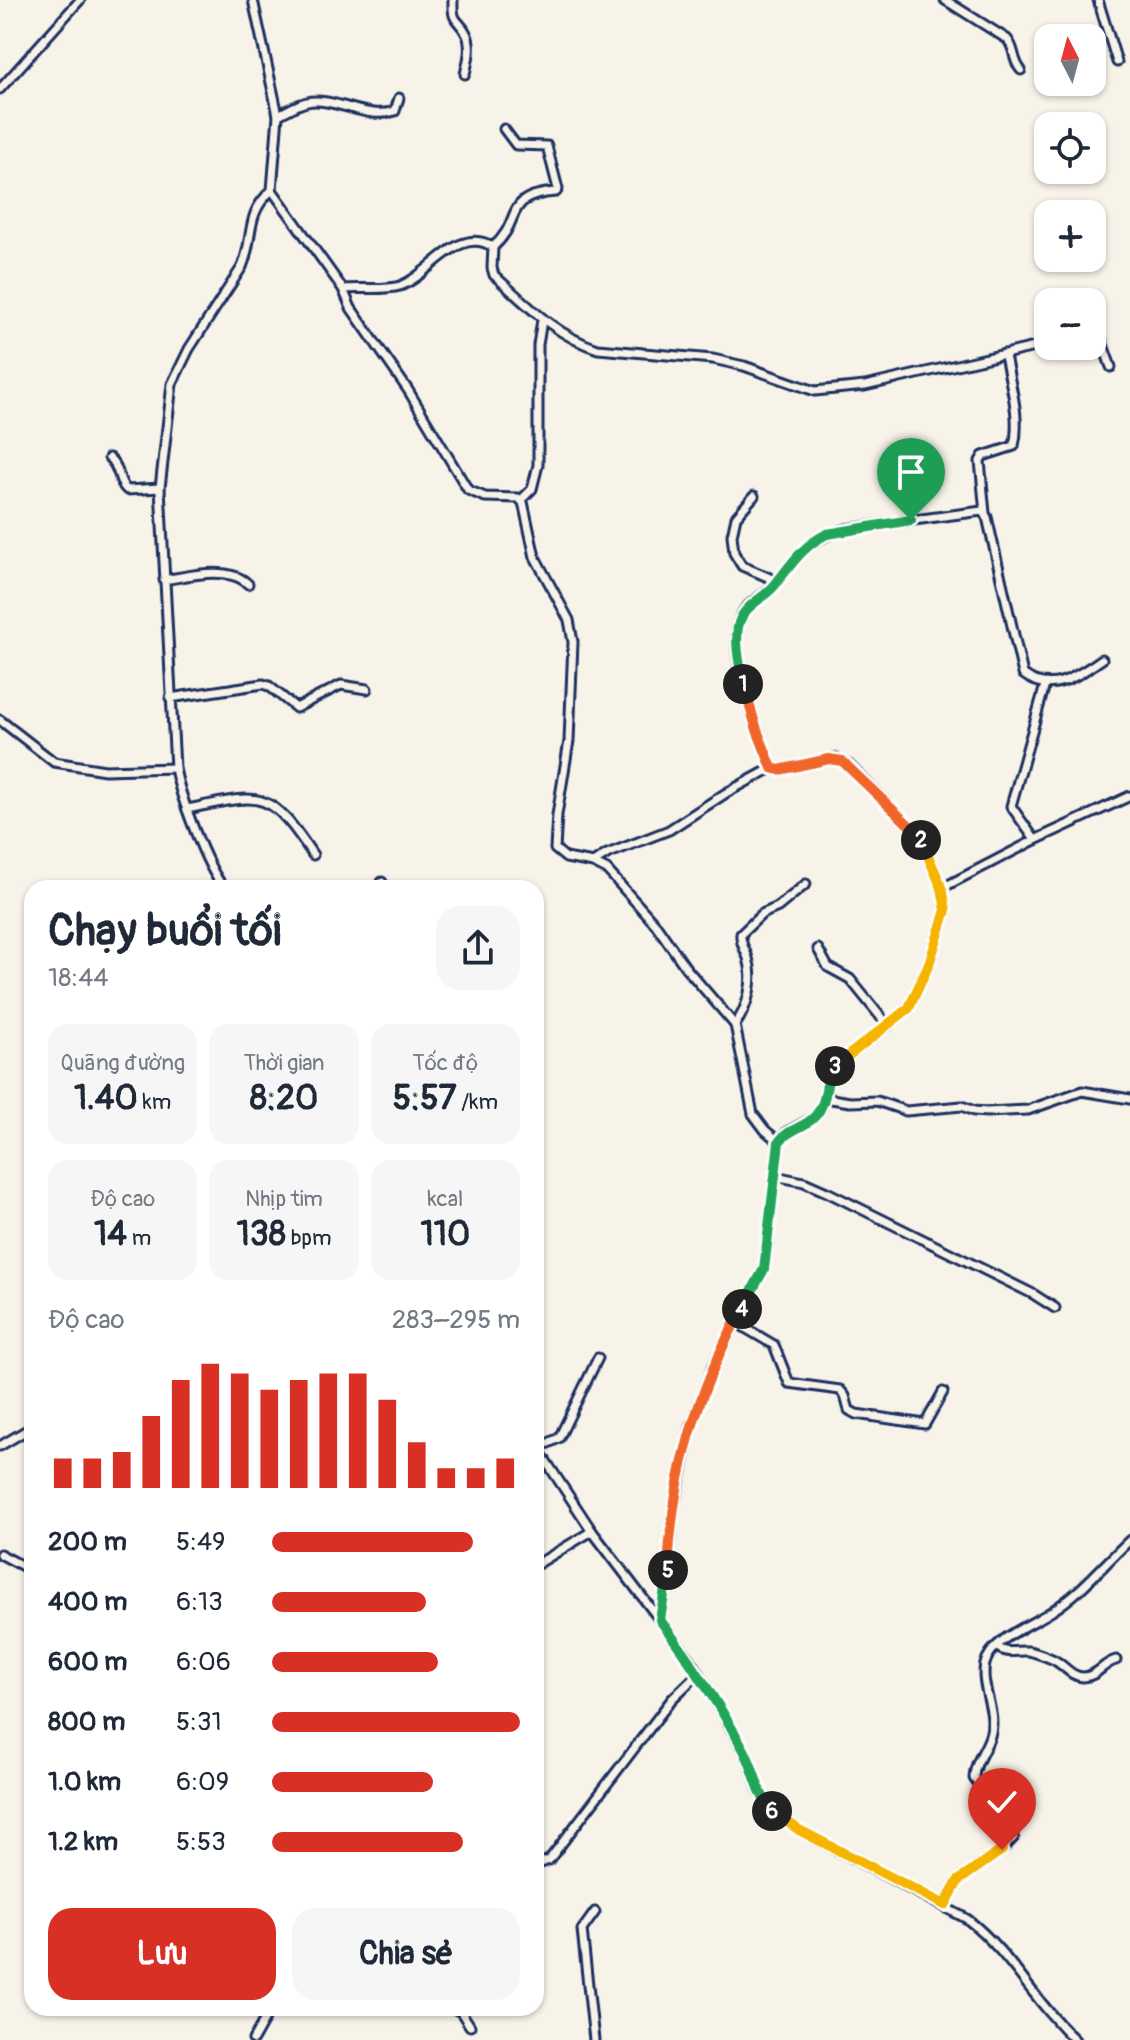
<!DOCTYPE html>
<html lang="vi">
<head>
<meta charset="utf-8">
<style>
	:root { --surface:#fff; --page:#f6f6f7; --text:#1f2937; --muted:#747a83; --accent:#d93025 }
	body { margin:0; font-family:Pangolin,sans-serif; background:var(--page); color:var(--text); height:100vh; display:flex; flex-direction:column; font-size:30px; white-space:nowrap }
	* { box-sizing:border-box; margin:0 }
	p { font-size:26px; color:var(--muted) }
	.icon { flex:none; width:44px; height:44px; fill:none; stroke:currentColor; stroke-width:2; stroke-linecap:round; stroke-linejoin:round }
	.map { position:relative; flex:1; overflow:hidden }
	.details { position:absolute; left:24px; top:880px; width:520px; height:1136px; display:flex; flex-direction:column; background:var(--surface); border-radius:24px; box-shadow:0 2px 6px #0004 }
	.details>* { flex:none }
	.needle { width:52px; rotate:354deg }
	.controls { position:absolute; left:1034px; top:24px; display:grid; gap:16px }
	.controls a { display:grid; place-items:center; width:72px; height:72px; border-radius:16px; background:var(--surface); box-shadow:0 2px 6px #0004; font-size:40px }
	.pin { position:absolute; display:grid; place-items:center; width:68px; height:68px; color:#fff; margin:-82px -34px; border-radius:50% 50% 50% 0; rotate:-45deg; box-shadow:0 0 8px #0007 }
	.pin .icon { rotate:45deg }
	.km { position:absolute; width:40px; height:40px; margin:-20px; border-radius:50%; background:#222; color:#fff; font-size:22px; line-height:40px; text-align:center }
	.round { display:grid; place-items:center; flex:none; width:84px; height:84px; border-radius:24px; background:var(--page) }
	.headline { display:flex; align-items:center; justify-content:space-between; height:136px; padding:0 24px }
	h1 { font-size:44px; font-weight:700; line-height:60px }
	.metrics { display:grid; grid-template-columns:repeat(3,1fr); gap:12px; height:136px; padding:8px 24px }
	.metrics div { display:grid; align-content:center; border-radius:20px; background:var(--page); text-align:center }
	.metrics b { font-size:34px; font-weight:700 }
	.metrics small { font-size:22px; font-weight:400 }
	.metrics p { font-size:22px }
	.chart { height:224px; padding:16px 24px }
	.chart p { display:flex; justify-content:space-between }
	.chart svg { width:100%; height:144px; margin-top:8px; stroke:var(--accent); stroke-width:6 }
	.cta { display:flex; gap:16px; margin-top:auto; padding:16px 24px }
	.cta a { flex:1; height:92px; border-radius:24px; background:var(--accent); color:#fff; font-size:32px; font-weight:700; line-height:92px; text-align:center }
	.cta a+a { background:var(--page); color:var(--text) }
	ul { padding:0 24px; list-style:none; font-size:26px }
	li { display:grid; grid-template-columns:128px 96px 1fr; align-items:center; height:60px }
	li i { height:20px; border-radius:10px; background:var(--accent) }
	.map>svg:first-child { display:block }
</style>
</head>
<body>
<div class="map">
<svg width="1130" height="2040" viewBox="0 0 1130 2040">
	<rect width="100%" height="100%" fill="#f7f3e8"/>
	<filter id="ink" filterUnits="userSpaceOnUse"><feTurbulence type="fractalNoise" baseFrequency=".0125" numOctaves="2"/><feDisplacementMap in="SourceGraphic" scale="16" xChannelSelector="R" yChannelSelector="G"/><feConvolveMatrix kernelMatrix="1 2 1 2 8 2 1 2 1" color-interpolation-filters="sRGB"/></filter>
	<g filter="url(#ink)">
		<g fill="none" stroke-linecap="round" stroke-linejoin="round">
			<defs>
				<g id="minor">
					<path d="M453,0C452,26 459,17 467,35C472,47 468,61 465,74"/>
					<path d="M945,0L1007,39C1016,49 1012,60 1021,70"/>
					<path d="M1098,0L1117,62"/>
					<path d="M0,89L80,0"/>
					<path d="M278,115C287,111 297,104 307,102C334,96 366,121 395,111L399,98"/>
					<path d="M272,190L343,289C361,287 382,291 400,286C430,276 458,224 493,247L492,268L494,275C526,304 556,336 598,349L713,359L744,366L815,391L865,386L1048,344"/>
					<path d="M493,247C524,220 501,196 556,192L558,189L547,146L516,145L504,129"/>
					<path d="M343,289L351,308L408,390L468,490L485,497L518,498L523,502L535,557L569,620L573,642L569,741L557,815L555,849L566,858L593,863L607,870L656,925L686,968L735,1025L753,1114L765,1130L779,1142"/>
					<path d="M1092,328L1098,331L1111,367"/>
					<path d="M109,458C121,467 117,482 127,490L160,488"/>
					<path d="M754,496L736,517L732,535L734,553L742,566L777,581"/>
					<path d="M521,500L532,489L538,465V345L542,320"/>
					<path d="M985,513L980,461L983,456L1014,446C1021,417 1010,384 1005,355"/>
					<path d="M164,580C188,576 229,565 248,584"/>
					<path d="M170,698L263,684L269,686L296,708L341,685L367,689"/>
					<path d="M0,720L54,762L105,770L175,768"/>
					<path d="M187,809C261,794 268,787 313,855"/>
					<path d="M1035,840L1011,806L1045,685"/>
					<path d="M593,863L607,854L669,830L726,793L772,768"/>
					<path d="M382,882L384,888"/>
					<path d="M224,888C206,866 180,796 175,768L160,488L172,384L189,349L242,267C255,236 244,215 272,190L278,115L253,0"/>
					<path d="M942,888L1035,840L1130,796"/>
					<path d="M818,949L828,967L850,979L888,1026"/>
					<path d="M735,1025C748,1007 755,980 748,958C745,949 740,943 741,934L762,914L778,907L806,884"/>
					<path d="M825,1098L850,1102L877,1101L906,1111L962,1106L974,1111L987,1112L1028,1110L1082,1091L1130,1099"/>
					<path d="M775,1176L804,1182L829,1193L1033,1294L1055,1308"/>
					<path d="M735,1322L774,1345L789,1383L840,1390L845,1396L849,1410L856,1414L925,1424L943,1392"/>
					<path d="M0,1446L32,1427"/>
					<path d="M536,1446L592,1531L694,1665L747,1756L759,1791L771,1810L799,1830L967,1919C1010,1952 1035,2003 1075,2040"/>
					<path d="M538,1448L559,1438L598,1358"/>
					<path d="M0,1554L32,1571"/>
					<path d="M536,1565L592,1531"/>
					<path d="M660,1620L668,1570L673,1514L691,1427L713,1366L764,1269L779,1142L787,1132L815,1117L822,1107L831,1070L909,1008L929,964L946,910L942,888L919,836L849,765L836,758L829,759L779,770L772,768C759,734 718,640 746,608C754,599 767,594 775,584C799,555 806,540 846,529L982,511L987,517L1023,674C1051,696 1077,676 1102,659"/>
					<path d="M997,1647C1008,1655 1016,1650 1028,1651C1035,1652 1045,1656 1052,1659C1064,1664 1070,1677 1084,1677C1098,1676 1103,1663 1116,1660"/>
					<path d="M536,1865L549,1860L672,1699L699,1673"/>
					<path d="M945,1905L958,1881L1002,1850L1014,1837L974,1778C974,1761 988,1748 991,1732C996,1710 980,1686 985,1664C991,1639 1033,1624 1052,1611C1083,1591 1104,1564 1130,1540"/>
					<path d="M454,2008L461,2012L470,2026"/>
					<path d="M253,2040L271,2008"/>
					<path d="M594,2040L582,1930L595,1912"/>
				</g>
			</defs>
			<use href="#minor" stroke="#1b2f5e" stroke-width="13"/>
			<use href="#minor" stroke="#f7f3e8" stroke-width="7"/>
		</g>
	</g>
	<g fill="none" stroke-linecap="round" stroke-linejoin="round" filter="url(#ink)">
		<defs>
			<path id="split-1" d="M743,684C740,665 735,646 738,627C742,606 761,601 774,586C791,565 802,546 827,534L911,520"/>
			<path id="split-2" d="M743,684L757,730L772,768L779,770L829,759L842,761L911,827L921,840"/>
			<path id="split-3" d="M835,1066L909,1008L929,964L946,910L942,888L921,840"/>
			<path id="split-4" d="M742,1309L764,1269L779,1142C789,1128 806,1128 816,1115C829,1100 823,1081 835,1066"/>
			<path id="split-5" d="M668,1570C672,1475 697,1392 742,1309"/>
			<path id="split-6" d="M668,1570L660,1620C691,1662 719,1704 744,1750C755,1770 757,1793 772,1811"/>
			<path id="split-7" d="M772,1811L799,1830L945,1905L958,1881L1002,1850"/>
		</defs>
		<use href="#split-1" stroke="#fff" stroke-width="16"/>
		<use href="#split-2" stroke="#fff" stroke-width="16"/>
		<use href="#split-3" stroke="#fff" stroke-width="16"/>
		<use href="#split-4" stroke="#fff" stroke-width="16"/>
		<use href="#split-5" stroke="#fff" stroke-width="16"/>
		<use href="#split-6" stroke="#fff" stroke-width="16"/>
		<use href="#split-7" stroke="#fff" stroke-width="16"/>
		<use href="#split-1" stroke="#22a559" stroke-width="10"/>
		<use href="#split-2" stroke="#f0652b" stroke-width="10"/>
		<use href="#split-3" stroke="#f5b400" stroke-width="10"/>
		<use href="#split-4" stroke="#22a559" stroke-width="10"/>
		<use href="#split-5" stroke="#f0652b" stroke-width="10"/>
		<use href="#split-6" stroke="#22a559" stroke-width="10"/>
		<use href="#split-7" stroke="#f5b400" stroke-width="10"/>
	</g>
</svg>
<div class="controls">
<a><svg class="needle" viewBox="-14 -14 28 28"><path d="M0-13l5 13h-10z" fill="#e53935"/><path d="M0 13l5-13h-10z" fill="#747a83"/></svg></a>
<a><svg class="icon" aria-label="locate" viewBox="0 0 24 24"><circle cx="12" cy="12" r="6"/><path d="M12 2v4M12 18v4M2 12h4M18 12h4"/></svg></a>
<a>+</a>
<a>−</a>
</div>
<div class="pin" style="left:911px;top:520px;background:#1e9e55"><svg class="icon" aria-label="arrive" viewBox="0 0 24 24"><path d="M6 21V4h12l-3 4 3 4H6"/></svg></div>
<div class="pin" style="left:1002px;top:1850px;background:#d93025"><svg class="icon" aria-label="check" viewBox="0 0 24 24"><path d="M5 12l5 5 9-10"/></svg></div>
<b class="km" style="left:743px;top:684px">1</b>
<b class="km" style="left:921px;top:840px">2</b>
<b class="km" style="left:835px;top:1066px">3</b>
<b class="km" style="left:742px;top:1309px">4</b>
<b class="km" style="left:668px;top:1570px">5</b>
<b class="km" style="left:772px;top:1811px">6</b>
<section class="details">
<div class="headline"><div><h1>Chạy buổi tối</h1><p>18:44</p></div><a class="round"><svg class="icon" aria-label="share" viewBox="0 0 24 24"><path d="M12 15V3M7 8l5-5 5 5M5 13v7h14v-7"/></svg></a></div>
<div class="metrics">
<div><p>Quãng đường</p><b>1.40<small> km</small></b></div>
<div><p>Thời gian</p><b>8:20</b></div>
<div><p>Tốc độ</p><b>5:57<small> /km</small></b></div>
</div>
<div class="metrics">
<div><p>Độ cao</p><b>14<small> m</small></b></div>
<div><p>Nhịp tim</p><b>138<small> bpm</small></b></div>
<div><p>kcal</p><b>110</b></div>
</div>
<div class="chart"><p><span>Độ cao</span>283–295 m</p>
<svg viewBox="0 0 160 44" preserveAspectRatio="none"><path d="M5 44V35M15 44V35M25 44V33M35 44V22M45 44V11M55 44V6M65 44V9M75 44V14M85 44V11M95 44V9M105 44V9M115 44V17M125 44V30M135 44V38M145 44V38M155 44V35"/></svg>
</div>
<ul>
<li><b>200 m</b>5:49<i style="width:81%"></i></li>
<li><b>400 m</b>6:13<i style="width:62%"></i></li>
<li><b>600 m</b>6:06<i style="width:67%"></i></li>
<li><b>800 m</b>5:31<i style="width:100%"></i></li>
<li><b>1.0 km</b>6:09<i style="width:65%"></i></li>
<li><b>1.2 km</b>5:53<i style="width:77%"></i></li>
</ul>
<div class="cta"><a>Lưu</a><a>Chia sẻ</a></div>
</section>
</div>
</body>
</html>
